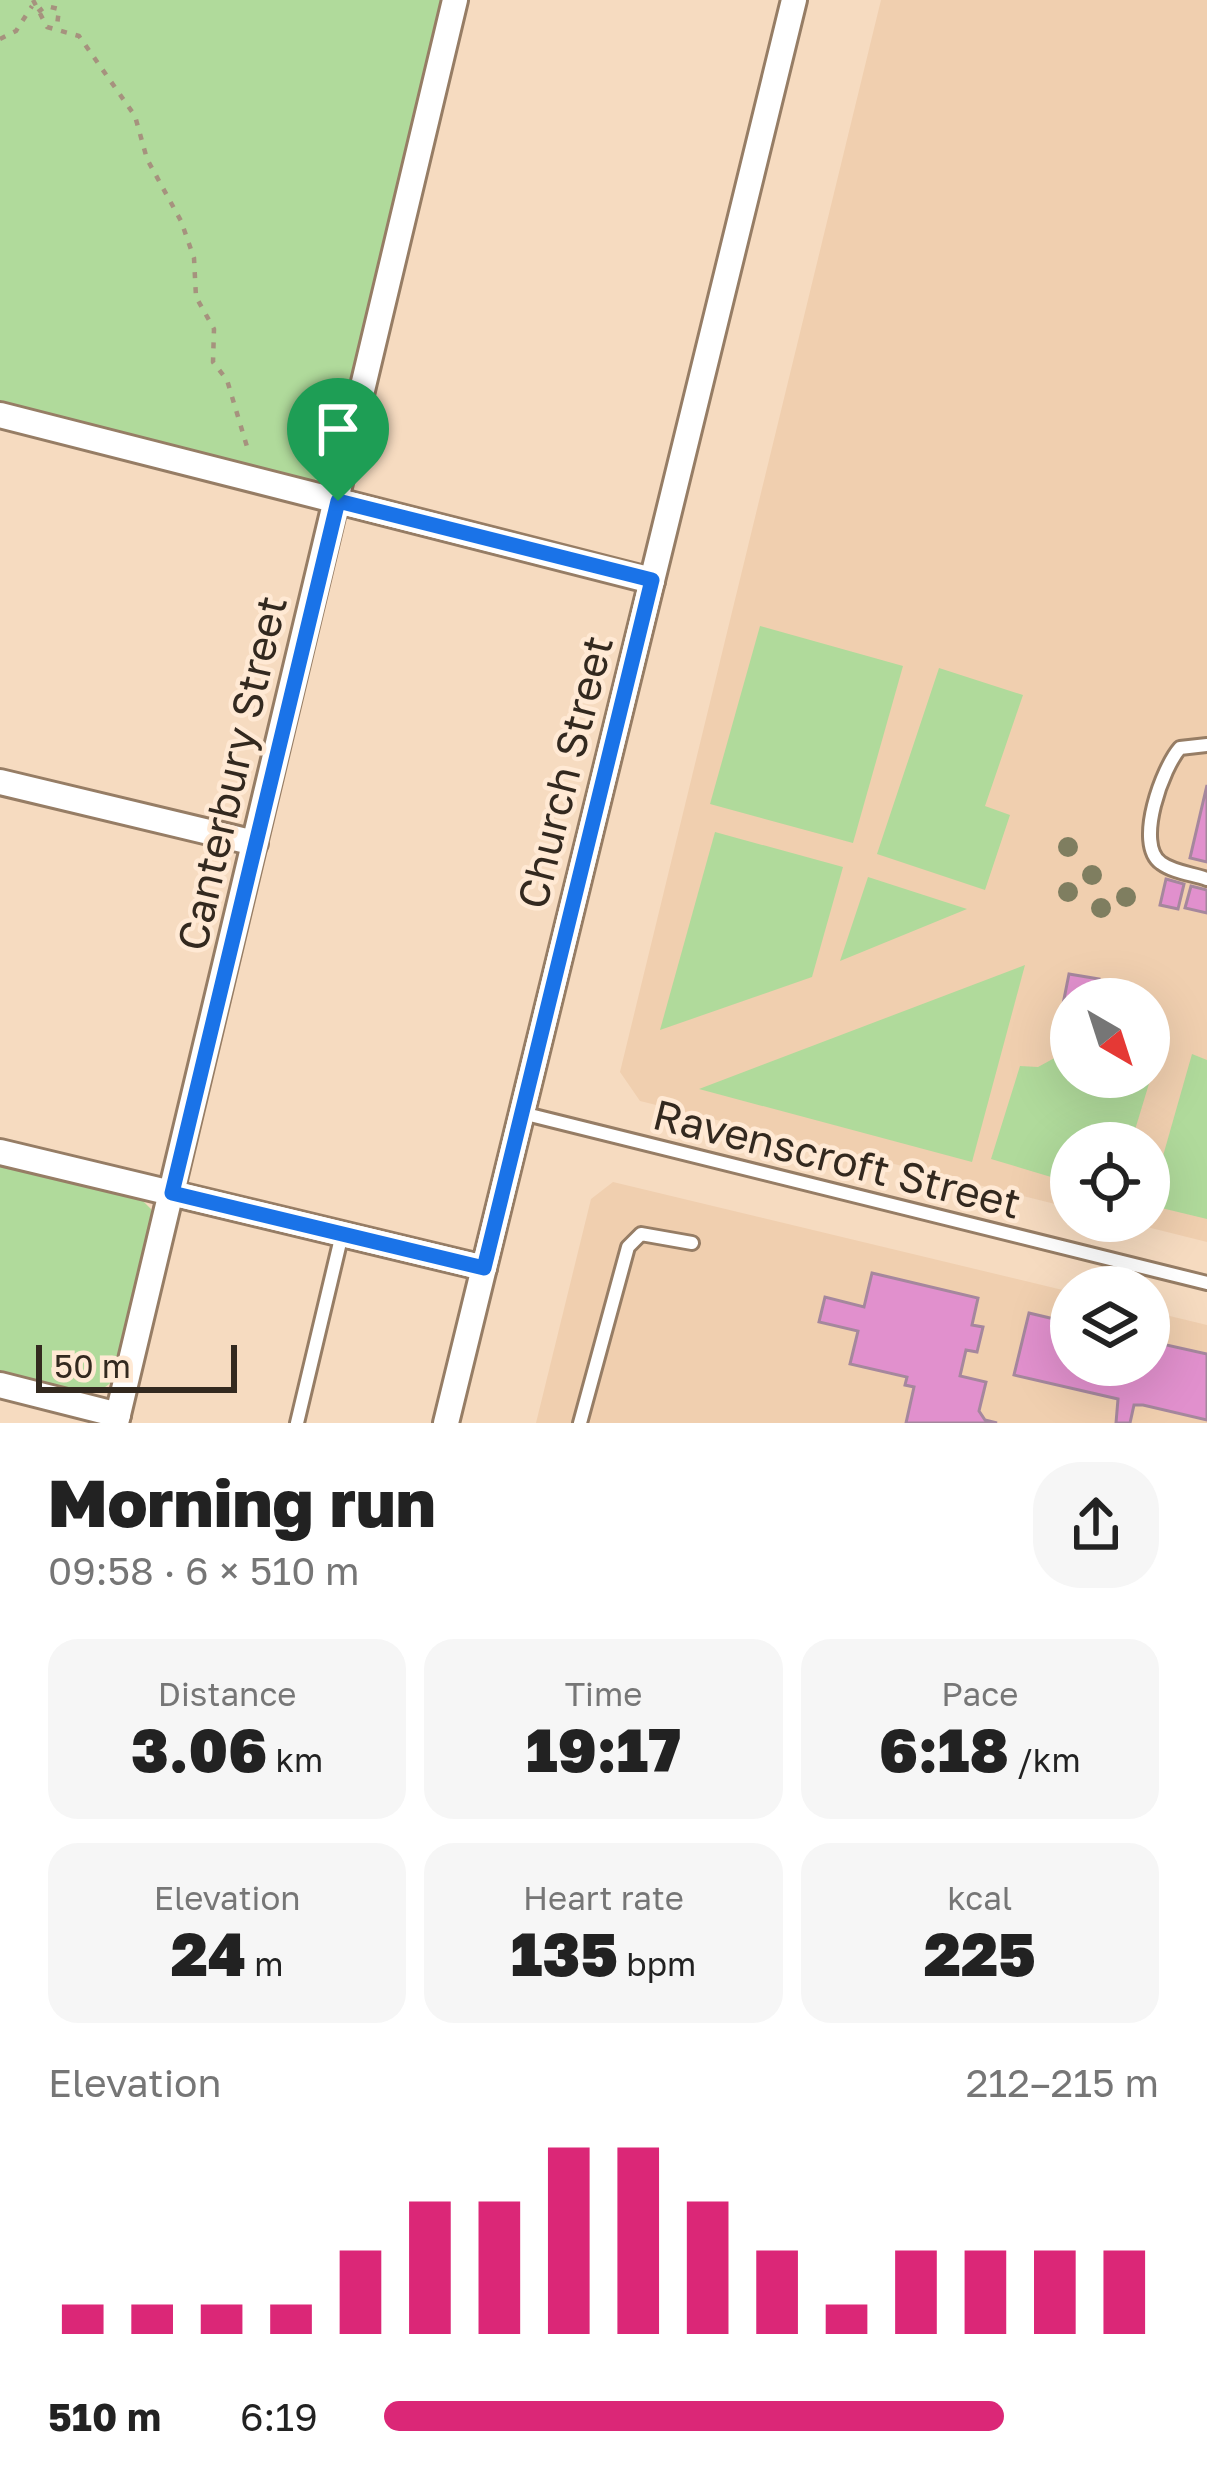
<!DOCTYPE html>
<html lang="en">
<head>
<meta charset="utf-8">
<style>
	:root { --surface:#fff; --page:#f6f6f6; --text:#222; --muted:#767676; --accent:#db2777 }
	body { margin:0; font-family:"Golos Text",sans-serif; background:var(--page); color:var(--text); height:100vh; display:flex; flex-direction:column; font-size:45px; white-space:nowrap }
	* { box-sizing:border-box; margin:0 }
	p { font-size:39px; color:var(--muted) }
	.icon { flex:none; width:66px; height:66px; fill:none; stroke:currentColor; stroke-width:2; stroke-linecap:round; stroke-linejoin:round }
	.map { position:relative; height:1423px; overflow:hidden }
	.drawer { display:flex; flex-direction:column; background:var(--surface); flex:1 }
	.drawer>* { flex:none }
	.needle { width:78px; rotate:141deg }
	.controls { position:absolute; left:1050px; top:978px; display:grid; gap:24px }
	.controls a { display:grid; place-items:center; width:120px; height:120px; border-radius:50%; background:var(--surface); box-shadow:0 12px 48px #0002; font-size:60px }
	.scale { position:absolute; left:36px; bottom:30px; width:201px; box-sizing:border-box; padding-left:12px; border:6px solid #33291f; border-top:0; font-size:33px; line-height:42px; white-space:nowrap; color:#33291f; -webkit-text-stroke:9px #ffe9d4; paint-order:stroke }
	.pin { position:absolute; display:grid; place-items:center; width:102px; height:102px; color:#fff; margin:-123px -51px; border-radius:50% 50% 50% 0; rotate:-45deg; box-shadow:0 0 12px #0007 }
	.pin .icon { rotate:45deg }
	.round { display:grid; place-items:center; flex:none; width:126px; height:126px; border-radius:48px; background:var(--page) }
	.overview { display:flex; align-items:center; justify-content:space-between; height:204px; padding:0 48px }
	h1 { font-size:66px; font-weight:800; line-height:90px }
	.stats { display:grid; grid-template-columns:repeat(3,1fr); gap:18px; height:204px; padding:12px 48px }
	.stats div { display:grid; align-content:center; border-radius:30px; background:var(--page); text-align:center }
	.stats b { font-size:60px; font-weight:800 }
	.stats small { font-size:33px; font-weight:400 }
	.stats p { font-size:33px }
	.chart { height:336px; padding:24px 48px }
	.chart p { display:flex; justify-content:space-between }
	.chart svg { width:100%; height:216px; margin-top:12px; stroke:var(--accent); stroke-width:6 }
	ul { padding:0 48px; list-style:none; font-size:39px }
	li { display:grid; grid-template-columns:192px 144px 1fr; align-items:center; height:90px }
	li i { height:30px; border-radius:15px; background:var(--accent) }
	.map>svg:first-child { display:block }
</style>
</head>
<body>
<div class="map">
<svg width="1207" height="1423" viewBox="0 0 1207 1423">
	<rect width="100%" height="100%" fill="#f6dbc0"/>
	<g fill="#f0cfaf" fill-rule="evenodd">
		<path d="M881,0H1207V1242L1123,1221H1149V1143H1071V1208L640,1101L620,1072ZM1071,999H1149V1077H1071Z"/>
		<path d="M613,1182L1071,1292V1365H1149V1311L1207,1325V1423H536L591,1199Z"/>
	</g>
	<g fill="#b0da9b">
		<path d="M0,0H445L332,467L315,480L301,481L0,403Z"/>
		<path d="M760,626L903,666L853,843L710,804Z"/>
		<path d="M939,668L1023,695L985,806L1010,815L985,890L877,854Z"/>
		<path d="M715,832L843,867L812,977L660,1030Z"/>
		<path d="M868,877L967,909L840,961Z"/>
		<path d="M1025,965L972,1162L699,1089Z"/>
		<path d="M1071,1049V1077H1149V1072L1151,1077L1131,1143H1071V1183L991,1159L1020,1066L1038,1067Z"/>
		<path d="M1192,1054L1207,1060V1219L1149,1205Z"/>
		<path d="M0,1164L142,1200L151,1209L153,1223L117,1374C96,1413 33,1381 0,1372Z"/>
	</g>
	<g fill="#e190cd" stroke="#a5879d" stroke-width="3">
		<path d="M1207,785V862L1190,858Z"/>
		<path d="M1166,879L1184,884L1178,909L1160,905Z"/>
		<path d="M1191,886L1207,890V913L1185,908Z"/>
		<path d="M1069,974L1099,979L1095,999H1071V1016L1061,1014Z"/>
		<path d="M872,1273L978,1298L972,1325L983,1327L977,1352L966,1350L960,1376L986,1382L979,1411L985,1420L997,1423H906L914,1387L905,1385L907,1377L850,1364L858,1331L819,1322L825,1297L864,1307Z"/>
		<path d="M1029,1313L1071,1323V1365H1149V1341L1207,1354V1420L1143,1405H1134L1130,1423H1116L1118,1399L1014,1375Z"/>
	</g>
	<g fill="none" stroke-linecap="round" stroke-linejoin="round">
		<defs>
			<g id="service">
				<path d="M1207,745L1180,748C1163,767 1134,844 1161,863C1173,872 1193,874 1207,879"/>
				<path d="M522,1113L1207,1283"/>
				<path d="M297,1423L342,1234"/>
				<path d="M580,1423L628,1247L641,1234L692,1243"/>
			</g>
			<g id="minor">
				<path d="M0,415L652,581"/>
				<path d="M0,782L255,843"/>
				<path d="M0,1152L484,1268"/>
				<path d="M0,1385L118,1415"/>
				<path d="M116,1423L455,0"/>
				<path d="M446,1423L794,0"/>
			</g>
		</defs>
		<use href="#service" stroke="#967d65" stroke-width="18"/>
		<use href="#minor" stroke="#967d65" stroke-width="30"/>
		<g stroke="#a6927e" stroke-width="4.5" stroke-dasharray="6 9" stroke-linecap="butt">
			<path d="M33,0L47,27L79,36L135,116L147,159L181,221L194,258L196,297L214,329L213,362L227,380L248,450"/>
			<path d="M38,12L46,6L59,9L57,26"/>
			<path d="M0,39L16,31L32,6"/>
		</g>
		<use href="#service" stroke="#fff" stroke-width="12"/>
		<use href="#minor" stroke="#fff" stroke-width="24"/>
	</g>
	<g fill="#7f7e60">
		<circle cx="1068" cy="847" r="10"/>
		<circle cx="1092" cy="875" r="10"/>
		<circle cx="1068" cy="892" r="10"/>
		<circle cx="1126" cy="897" r="10"/>
		<circle cx="1101" cy="908" r="10"/>
	</g>
	<g fill="none" stroke-linecap="round" stroke-linejoin="round">
		<defs>
			<path id="route" d="M338,501L652,580L484,1268L172,1193Z"/>
		</defs>
		<use href="#route" stroke="#fff" stroke-width="24"/>
		<use href="#route" stroke="#1a73e8" stroke-width="15"/>
	</g>
	<g text-anchor="middle" stroke-width="9" stroke-linejoin="round" paint-order="stroke">
		<g font-size="42" fill="#33291f" stroke="#ffe9d4">
			<text transform="translate(565 772) rotate(-76)" y="15">Church Street</text>
			<text transform="translate(232 773) rotate(-77)" y="15">Canterbury Street</text>
			<text transform="translate(837 1159) rotate(14)" y="15">Ravenscroft Street</text>
		</g>
	</g>
</svg>
<div class="controls">
<a><svg class="needle" viewBox="-14 -14 28 28"><path d="M0-13l5 13h-10z" fill="#e53935"/><path d="M0 13l5-13h-10z" fill="#767676"/></svg></a>
<a><svg class="icon" aria-label="locate" viewBox="0 0 24 24"><circle cx="12" cy="12" r="6"/><path d="M12 2v4M12 18v4M2 12h4M18 12h4"/></svg></a>
<a><svg class="icon" aria-label="layers" viewBox="0 0 24 24"><path d="M12 4l9 5-9 5-9-5zM3 14l9 5 9-5"/></svg></a>
</div>
<div class="scale">50 m</div>
<div class="pin" style="left:338px;top:501px;background:#1e9e55"><svg class="icon" aria-label="arrive" viewBox="0 0 24 24"><path d="M6 21V4h12l-3 4 3 4H6"/></svg></div>
</div>
<section class="drawer">
<div class="overview"><div><h1>Morning run</h1><p>09:58 · 6 × 510 m</p></div><a class="round"><svg class="icon" aria-label="share" viewBox="0 0 24 24"><path d="M12 15V3M7 8l5-5 5 5M5 13v7h14v-7"/></svg></a></div>
<div class="stats">
<div><p>Distance</p><b>3.06<small> km</small></b></div>
<div><p>Time</p><b>19:17</b></div>
<div><p>Pace</p><b>6:18<small> /km</small></b></div>
</div>
<div class="stats">
<div><p>Elevation</p><b>24<small> m</small></b></div>
<div><p>Heart rate</p><b>135<small> bpm</small></b></div>
<div><p>kcal</p><b>225</b></div>
</div>
<div class="chart"><p><span>Elevation</span>212–215 m</p>
<svg viewBox="0 0 160 44" preserveAspectRatio="none"><path d="M5 44V38M15 44V38M25 44V38M35 44V38M45 44V27M55 44V17M65 44V17M75 44V6M85 44V6M95 44V17M105 44V27M115 44V38M125 44V27M135 44V27M145 44V27M155 44V27"/></svg>
</div>
<ul>
<li><b>510 m</b>6:19<i style="width:80%"></i></li>
</ul>
</section>
</body>
</html>
